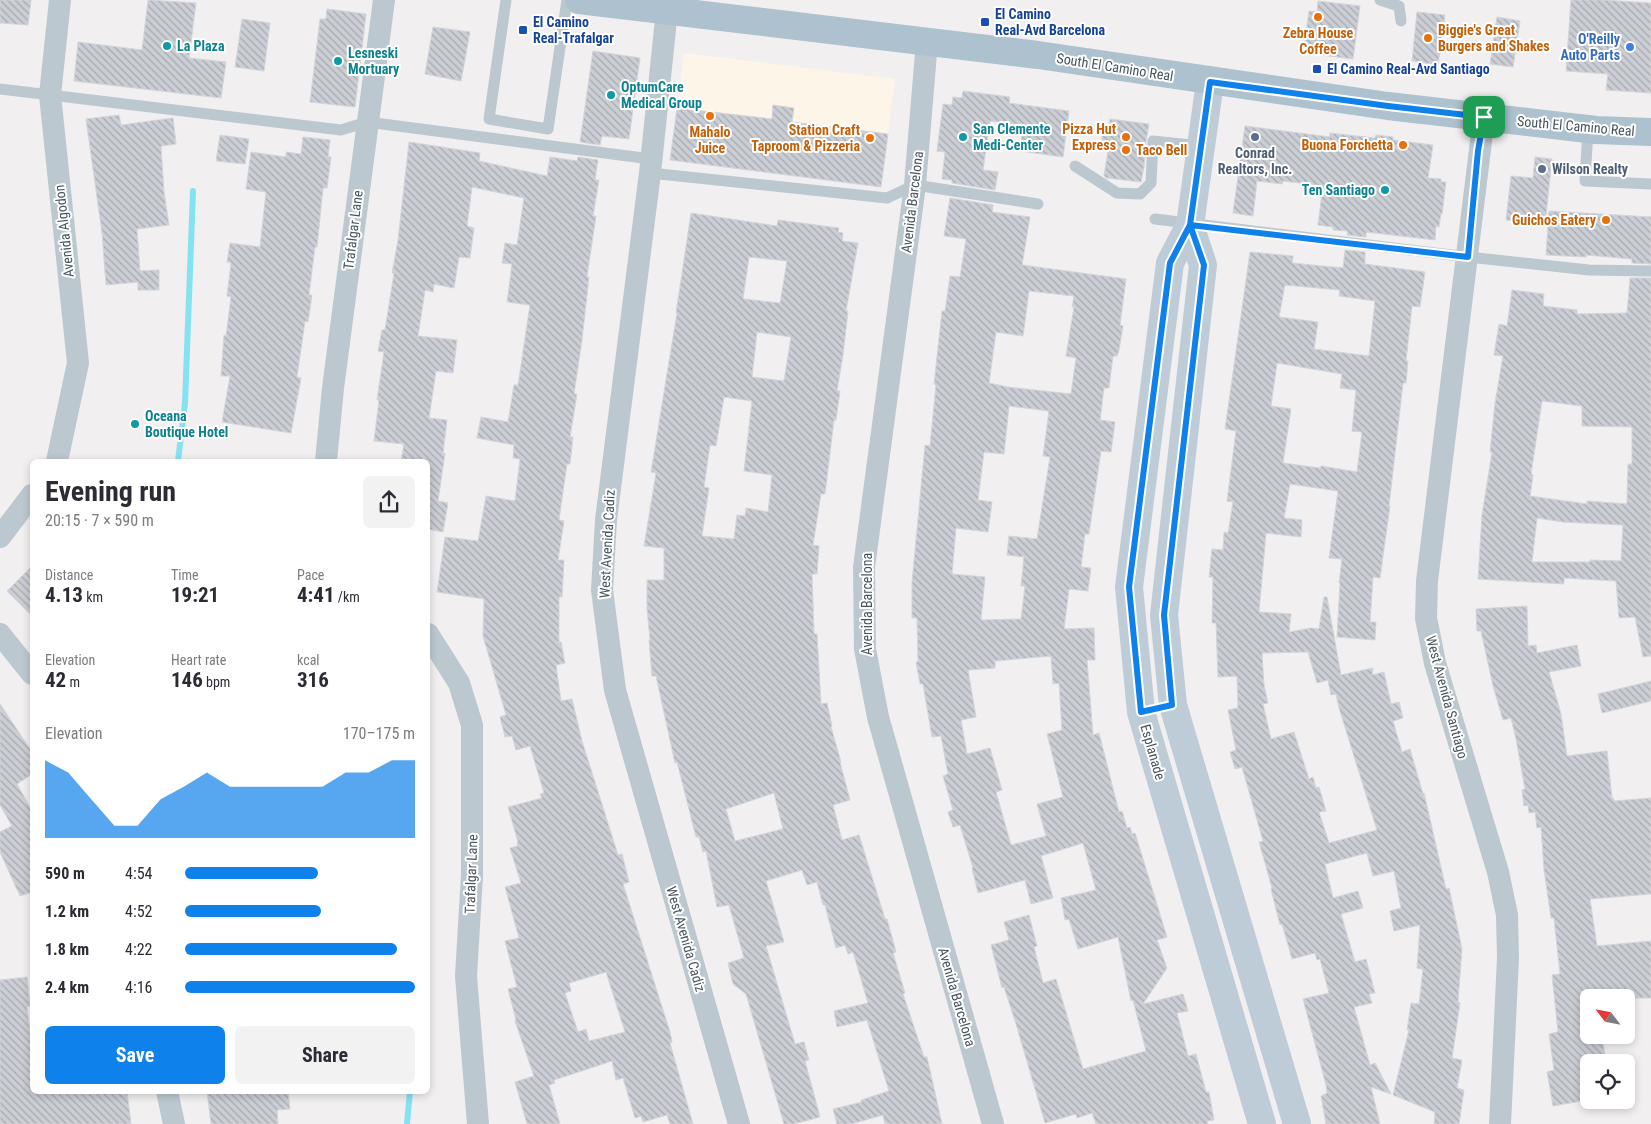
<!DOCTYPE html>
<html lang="en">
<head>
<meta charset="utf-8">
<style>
	:root { --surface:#fff; --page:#f2f2f3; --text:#2b2b33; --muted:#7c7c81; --accent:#0f81eb }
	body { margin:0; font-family:"Roboto Condensed",sans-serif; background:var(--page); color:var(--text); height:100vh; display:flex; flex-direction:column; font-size:19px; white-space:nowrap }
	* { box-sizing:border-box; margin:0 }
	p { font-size:16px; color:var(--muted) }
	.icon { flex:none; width:28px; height:28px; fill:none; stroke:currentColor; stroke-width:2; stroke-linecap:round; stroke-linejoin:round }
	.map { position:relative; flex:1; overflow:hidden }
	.drawer { position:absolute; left:30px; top:459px; width:400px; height:635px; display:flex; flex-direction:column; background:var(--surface); border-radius:8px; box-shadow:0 2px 8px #0003 }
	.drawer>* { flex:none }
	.needle { width:32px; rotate:302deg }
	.fabs { position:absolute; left:1580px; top:989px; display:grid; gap:10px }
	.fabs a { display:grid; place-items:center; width:55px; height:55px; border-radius:8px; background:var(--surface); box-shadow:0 2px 8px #0003; font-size:25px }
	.pin { position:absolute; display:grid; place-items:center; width:42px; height:42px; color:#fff; margin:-21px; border-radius:10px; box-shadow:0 2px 8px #0006 }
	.round { display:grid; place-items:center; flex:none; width:52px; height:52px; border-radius:8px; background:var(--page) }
	.overview { display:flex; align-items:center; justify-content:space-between; height:85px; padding:0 15px }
	h1 { font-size:28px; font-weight:700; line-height:38px }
	.figures { display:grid; grid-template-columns:repeat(3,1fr); gap:8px; height:85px; padding:5px 15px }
	.figures div { display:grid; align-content:center }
	.figures b { font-size:21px; font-weight:700 }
	.figures small { font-size:14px; font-weight:400 }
	.figures p { font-size:14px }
	.chart { height:140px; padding:10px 15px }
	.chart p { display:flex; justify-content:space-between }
	.chart svg { width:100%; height:90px; margin-top:5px; fill:var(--accent); opacity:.7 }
	.action { display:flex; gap:10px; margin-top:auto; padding:10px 15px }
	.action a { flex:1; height:58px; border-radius:8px; background:var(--accent); color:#fff; font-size:20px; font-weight:700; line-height:58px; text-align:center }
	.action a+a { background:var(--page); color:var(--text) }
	ul { padding:0 15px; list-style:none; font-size:16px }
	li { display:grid; grid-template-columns:80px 60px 1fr; align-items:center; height:38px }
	li i { height:12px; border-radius:6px; background:var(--accent) }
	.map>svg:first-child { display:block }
</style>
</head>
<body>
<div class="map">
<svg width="1651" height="1124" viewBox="0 0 1651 1124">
	<defs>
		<pattern id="building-back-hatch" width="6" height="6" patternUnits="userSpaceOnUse" patternTransform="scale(1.25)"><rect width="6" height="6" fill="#cbced4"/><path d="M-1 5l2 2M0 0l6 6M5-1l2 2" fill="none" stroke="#a7aaaf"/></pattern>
	</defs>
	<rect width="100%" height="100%" fill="#f1efef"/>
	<path fill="#fdf5e7" d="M684,53L895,79L881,187L670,160Z"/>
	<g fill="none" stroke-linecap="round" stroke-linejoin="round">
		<g stroke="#85e3f1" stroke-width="6">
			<path d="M178,461L185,403L193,191"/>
			<path d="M407,1124L410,1091"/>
		</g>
	</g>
	<g fill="url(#building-back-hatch)" stroke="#d2d5db" fill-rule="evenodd">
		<path d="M0,0H31L28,25L0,23Z"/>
		<path d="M148,0L196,3L189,58L226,62L221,98L74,81L78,42L142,50Z"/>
		<path d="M1571,0H1602L1651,3V93L1606,90L1608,74L1566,71Z"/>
		<path d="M1318,1L1360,6L1353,59L1313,54L1314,48L1304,47L1309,11L1317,12Z"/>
		<path d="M327,9L366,14L355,107L310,102L320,19H326Z"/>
		<path d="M1417,12L1445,15L1438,65L1412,61Z"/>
		<path d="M1497,17L1520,21L1513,67L1490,64Z"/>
		<path d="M242,19L270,23L264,71L235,67Z"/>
		<path d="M433,27L470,32L461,81L425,74Z"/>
		<path d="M593,51L640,58L629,139L602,136L600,145L580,142Z"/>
		<path d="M963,91L1010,97L1009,103L1069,111L1063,157L1020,151L1023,125L990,121L983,170L998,172L995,190L952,183V180L942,179L945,152L937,151L943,104L952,105L953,97L962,98Z"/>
		<path d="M773,105L794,108L792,122L888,134L881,187L670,160L677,108L772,119Z"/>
		<path d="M119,115L121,125L173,118L176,144L161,146L164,192L169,225L137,229L140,271L159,270V290H138V282L106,285L102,233L86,119Z"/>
		<path d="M1110,119L1149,124L1146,141L1144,167L1141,182L1107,178L1104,176L1108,151L1100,149L1103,131L1108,132Z"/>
		<path d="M1245,126L1330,137V133L1375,138L1376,135L1393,137V140L1433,145L1428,178L1441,179V182H1446L1442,214H1441L1439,227L1436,226L1435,240L1366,232V237L1347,235L1348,231L1333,230V227L1318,225L1323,186L1283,181L1282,184L1257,181L1253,216L1233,213Z"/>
		<path d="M220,135L249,139L245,164L216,161Z"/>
		<path d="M303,137L330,140L328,157H331L327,188H323L317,247H315L309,295H312L308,322L305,321L297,377L301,378L291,433L222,422L230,376H221L224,335L226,336L231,297L227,296L231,263L227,262L230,243L260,247L266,192L246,189L251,152L286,157V152L301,154Z"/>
		<path d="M409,142L480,153L479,161L547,176L550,157L577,161L578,157L598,160L595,180H599L593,216H596L587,277H589L582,340L574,394H577L570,437H573L570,464H567L559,520L564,521L558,560H564L562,597H559V643L561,642L565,663L556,665L561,701L572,699L582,741L618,855L622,854L629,882L623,884L670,1032L672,1042L670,1043L693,1124H670L667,1115L643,1122L641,1116L635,1118L623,1078L616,1080L612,1061L554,1080L555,1083L549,1085L560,1124H527L515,1082L534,1076L515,1021L516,1020L508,989L517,987L505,941L519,938L505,887L521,883L510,848L518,846L517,843L518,842L508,807L542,798L540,794L544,793L530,746L516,750L512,736L505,737L500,717L506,715L483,636L484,599L437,592L445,537L478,541L486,496L515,501L520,459L513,458L514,445L477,438L481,417L508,422L514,385H518L530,305L507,302L512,264L502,263L505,243L517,245L524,198L472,187L467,226L474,228L470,258L459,257L454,288L434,284L433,292L425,290L418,336L457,340L453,373L436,371L429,418L447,420L443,453H445L438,501L448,503L443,532L428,529V461H401L404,444L374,441L379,400H377L384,352L378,351L382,330H385L394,273H392L398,240ZM606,972L625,1032L589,1041L586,1029L578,1032L565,993L571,991L569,983Z"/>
		<path d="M1535,157L1552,159L1545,224L1506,220L1511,176L1533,178Z"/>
		<path d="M950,198L993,205L992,212L1030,217L1022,265L1126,279L1120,325L1123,326L1119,350L1117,356H1113L1109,388H1104L1100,420L1115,422L1111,452L1101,451L1089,534H1085L1081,567L1091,568L1088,591L1069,589L1064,629L1094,628L1095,660H1087L1093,735L1099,733L1119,812L1122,811L1127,828L1130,827L1132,834L1135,833L1167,937L1157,940L1167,968L1143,1004L1183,994L1188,1011L1177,1013L1188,1056L1196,1054L1206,1092H1209L1214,1120L1207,1121L1208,1124H1096L1092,1113L1077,1118L1076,1114L1045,1123L1016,1024L1004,987L1002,988L991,945L1009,940L1004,922L1029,915L1037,946L1034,947L1043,983L1056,979L1083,1069L1146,1051L1133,1000L1131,1001L1118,937L1078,949L1069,919L1065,920L1061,898L1096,890L1083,843L1041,856L1053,898L1031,904L1025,880L978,893L972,868H973L960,825L953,827L948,812L953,810L943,776L948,774L941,736L932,737L923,684H920L916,662H918L917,618H912V582L925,445L930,446L936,385L934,384L942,311H945L950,276L960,277L966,239L944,236ZM1029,291L1074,296L1072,307H1074L1066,356L1076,358L1071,394L1008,387L989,383L996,332L1023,336ZM1009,406L1049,411L1043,456L1050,457L1037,539L1009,536L1007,555L1024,557L1021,586H1025L1021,619L981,620L985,577L952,574L956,528L988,532L992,502L978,500L984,452L1004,454ZM1051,656L1053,684L1059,683L1062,730L1047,734L1063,797L1037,804L1046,836L1011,845L996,792L1002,790L990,748L967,754L961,720L976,717L968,670L995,668V661Z"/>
		<path d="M1549,211L1651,217V264L1632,263V259L1586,255V257L1546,255Z"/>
		<path d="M691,213L777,226L778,220L839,228L838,232L843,233L842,241L858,243L846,311H848L843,355L837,391H840L836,420H834L825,494H821L813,545L819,546L817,574H812L814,634H817L821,704L827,703L832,726L831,727L841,762H840L850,800L833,805L842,840L859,835L885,919H887L896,952L893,953L905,993L903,994L924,1057H927L942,1124H885L883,1115L851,1124H837L833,1109L862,1102L861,1100L889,1091L867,1020L837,1027L834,1011L868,1003L853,952L848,954L845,945L836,948L825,905H823L817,882L807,885L802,870L766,881L784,942L766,946L795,1044L804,1042L809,1060L805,1061L820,1117L794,1124H784L746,994L733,984L728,963L744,958L729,905L717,907L706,851L703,852L699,837H696L677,762L675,763L656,676H652L649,640H650L647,608V580H664V548L644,546L656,473L651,472L677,313H676ZM749,257L787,261L780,303L743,299ZM757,332L791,337L784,381L752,377ZM724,397L752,401L744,471L772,475L768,512L746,508L745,516L737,515L734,539L702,536L709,488L704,487L710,445L716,446ZM774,793L783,829L735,841L726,809Z"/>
		<path d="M1345,250L1365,252V264L1425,272L1420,307L1412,306L1406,361H1408L1406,383H1403L1389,506H1390L1380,578L1373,577L1370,622H1376L1375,640L1337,637L1340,583H1339L1342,559L1329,558L1338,491L1290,484L1284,518L1302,520L1301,537L1266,533L1259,612L1291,614L1289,632L1311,628L1319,629L1324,597H1327L1341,675L1373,668L1372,675L1384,672L1391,704L1399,702L1403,718L1393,721L1402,752L1410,749L1423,794L1424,793L1446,889L1449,888L1462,949L1458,1002L1460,1003L1452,1058L1462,1060L1457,1088L1464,1090L1459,1124H1434L1435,1112L1393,1095L1409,1030H1407L1411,1003L1419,1004L1423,969L1417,968L1420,925L1394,931L1390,911L1401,908L1394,871L1373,876L1367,853L1325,864L1333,898L1358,891L1363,908L1341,914L1355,962L1366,959L1375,993L1369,994L1372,1003L1354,1007L1370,1065L1375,1063L1391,1094L1371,1087L1380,1124H1326L1321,1096L1327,1093L1326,1085L1303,999L1329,993L1320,959L1317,960L1315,953L1292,959L1282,924L1280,925L1271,889L1272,888L1259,842L1263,841L1242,767L1235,769L1230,752L1236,750L1228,710L1238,708L1237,676L1218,677L1216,623H1212L1213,577H1209L1212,549L1223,550L1224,532L1228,533L1233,502L1227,501L1236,431L1225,429L1250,252L1293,256L1292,263L1343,268ZM1285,285L1340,290L1339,296L1375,301L1369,356L1314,349L1318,322L1279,317ZM1277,363L1342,374L1340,388L1356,390L1352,431L1362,432L1357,472L1321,466L1320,468L1283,463L1291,409L1271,406ZM1308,652L1317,683L1328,680L1331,695L1336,694L1339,708L1377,830L1329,843L1319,812L1326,811L1319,787L1316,788L1313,777L1309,779L1294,732L1271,739L1263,704L1268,703L1264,685L1262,653Z"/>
		<path d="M1630,278H1651V656L1643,657L1635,617L1619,618L1616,581L1564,578V584L1478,579L1482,515L1492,452H1490L1495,403L1503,356L1494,355L1499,324L1507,326L1512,290L1544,294L1543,306L1577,310V314L1627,313ZM1542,401L1582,406V426L1632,427V464H1628L1627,504L1587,501V504L1530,496L1533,475L1531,474ZM1537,518L1563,522L1623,525L1621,561L1590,560V562H1532Z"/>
		<path d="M32,566V616L7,591Z"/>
		<path d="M1527,606L1528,646L1536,645L1537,653L1577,645L1581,666L1549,672L1561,714L1567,756L1607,751L1612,798H1613L1614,801L1651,798V894L1590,899L1597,946L1651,941V998H1589V1035H1602L1606,1062H1582L1588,1100L1553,1106L1547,1072L1554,1070L1549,1034L1558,1032L1552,975L1560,974L1554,918H1551L1544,870L1541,827L1537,828L1535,812L1529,813L1528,805L1524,806L1522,790L1525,789L1516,739L1511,718L1503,720L1493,686L1481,631H1477L1476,609Z"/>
		<path d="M1651,681V701L1602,713L1598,694Z"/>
		<path d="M0,704L32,752V774L17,784L32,811V892L20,896L0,852V832L12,826L0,805Z"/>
		<path d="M27,977L30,1006L27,1007L32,1049V1091H127L131,1124H0V980Z"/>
		<path d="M207,1091H288L290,1109L277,1110L278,1124H211Z"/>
	</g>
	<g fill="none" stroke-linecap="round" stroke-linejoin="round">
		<g stroke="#bcc8cf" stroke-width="11">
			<path d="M506,0L489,119L548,129L567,0"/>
			<path d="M1380,0L1399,6L1401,21"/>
			<path d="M0,89L341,130L367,122L651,159"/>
			<path d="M1588,129L1585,181L1651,184"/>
			<path d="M1075,166L1117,193L1140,194L1151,183L1153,141L1201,146"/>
			<path d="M650,173L887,198L915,185L1038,204"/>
			<path d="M1155,219L1468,257L1589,270L1651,271"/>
		</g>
		<g stroke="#bcc8cf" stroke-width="22">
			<path d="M667,10L650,173L606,520L602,590L615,690L739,1124"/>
			<path d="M927,41L915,185L864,567L865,649L878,717L993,1124"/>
			<path d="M1484,117L1427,581L1426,618L1435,663L1498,872L1507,915L1508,958L1500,1124"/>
			<path d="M57,461L78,363L50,95L60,0"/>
			<path d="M326,461L333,388L384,0"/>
			<path d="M0,537L32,495"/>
			<path d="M0,634L32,674"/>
			<path d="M428,634L459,683L472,725V875L466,976L478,1124"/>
			<path d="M167,1091L174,1124"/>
		</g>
		<g stroke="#beccd7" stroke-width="28">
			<path d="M1210,82L1190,225L1170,263L1129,587L1141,712L1262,1124"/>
			<path d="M1190,225L1203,265L1164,615L1173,705L1297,1124"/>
		</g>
		<path stroke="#adc1cf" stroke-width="28" d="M579,0L1038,55L1388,106L1596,130L1651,132"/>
	</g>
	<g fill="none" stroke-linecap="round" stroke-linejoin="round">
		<defs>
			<path id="route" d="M1484,117L1388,106L1210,82L1190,225L1204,265L1164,615L1172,705L1141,712L1129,587L1170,263L1190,225L1468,257L1478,151L1484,117"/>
		</defs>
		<use href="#route" stroke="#fff" stroke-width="10"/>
		<use href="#route" stroke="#0f81eb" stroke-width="6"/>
	</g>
	<g fill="#e8710a" stroke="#fff" stroke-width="2">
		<circle cx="1318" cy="17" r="5"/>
		<circle cx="1428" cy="38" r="5"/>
		<circle cx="710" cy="116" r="5"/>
		<circle cx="1126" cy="137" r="5"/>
		<circle cx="870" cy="138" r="5"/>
		<circle cx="1403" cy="145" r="5"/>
		<circle cx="1126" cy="150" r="5"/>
		<circle cx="1606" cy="220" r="5"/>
	</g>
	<g fill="#1a4fb4" stroke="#fff" stroke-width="2">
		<rect x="980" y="17" width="10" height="10" rx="2.5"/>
		<rect x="518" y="25" width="10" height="10" rx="2.5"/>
		<rect x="1312" y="64" width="10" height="10" rx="2.5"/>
	</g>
	<g fill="#0f9aa8" stroke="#fff" stroke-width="2">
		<circle cx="167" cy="46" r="5"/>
		<circle cx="338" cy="61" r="5"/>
		<circle cx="611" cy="95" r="5"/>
		<circle cx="963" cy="137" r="5"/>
		<circle cx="1385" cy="190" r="5"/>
		<circle cx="135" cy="424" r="5"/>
	</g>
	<circle fill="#3f7fe0" stroke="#fff" stroke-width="2" cx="1630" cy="47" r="5"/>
	<g fill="#5c6f8a" stroke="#fff" stroke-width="2">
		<circle cx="1255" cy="137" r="5"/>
		<circle cx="1542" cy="169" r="5"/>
	</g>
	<g text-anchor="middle" stroke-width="4" stroke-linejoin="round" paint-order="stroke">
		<g font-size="14" font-weight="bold" fill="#164399" stroke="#fff" text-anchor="start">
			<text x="995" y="19">El Camino<tspan x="995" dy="16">Real-Avd Barcelona</tspan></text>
			<text x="533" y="27">El Camino<tspan x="533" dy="16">Real-Trafalgar</tspan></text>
			<text x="1327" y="74">El Camino Real-Avd Santiago</text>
		</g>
		<g font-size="14" font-weight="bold" fill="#c56008" stroke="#fff" text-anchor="end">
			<text x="1438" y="35" text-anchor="start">Biggie's Great<tspan x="1438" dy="16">Burgers and Shakes</tspan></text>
			<text x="1318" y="38" text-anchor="middle">Zebra House<tspan x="1318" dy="16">Coffee</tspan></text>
			<text x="1116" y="134">Pizza Hut<tspan x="1116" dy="16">Express</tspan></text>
			<text x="860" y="135">Station Craft<tspan x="860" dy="16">Taproom &amp; Pizzeria</tspan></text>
			<text x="710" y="137" text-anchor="middle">Mahalo<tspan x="710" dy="16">Juice</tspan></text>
			<text x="1393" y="150">Buona Forchetta</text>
			<text x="1136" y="155" text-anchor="start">Taco Bell</text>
			<text x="1596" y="225">Guichos Eatery</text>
		</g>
		<g font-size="14" font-weight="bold" fill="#366cbe" stroke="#fff" text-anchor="end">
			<text x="1620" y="44">O'Reilly<tspan x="1620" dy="16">Auto Parts</tspan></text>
		</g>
		<g font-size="14" font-weight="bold" fill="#0d838f" stroke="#fff" text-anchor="start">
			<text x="177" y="51">La Plaza</text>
			<text x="348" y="58">Lesneski<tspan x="348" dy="16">Mortuary</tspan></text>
			<text x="621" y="92">OptumCare<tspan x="621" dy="16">Medical Group</tspan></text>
			<text x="973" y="134">San Clemente<tspan x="973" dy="16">Medi-Center</tspan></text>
			<text x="1375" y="195" text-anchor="end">Ten Santiago</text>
			<text x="145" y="421">Oceana<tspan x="145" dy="16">Boutique Hotel</tspan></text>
		</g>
		<g font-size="14" fill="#46545d" stroke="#fff">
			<text transform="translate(1115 67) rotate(9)" y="5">South El Camino Real</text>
			<text transform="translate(1576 126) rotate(5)" y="5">South El Camino Real</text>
			<text transform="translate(912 202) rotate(-83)" y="5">Avenida Barcelona</text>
			<text transform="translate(353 230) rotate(-83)" y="5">Trafalgar Lane</text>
			<text transform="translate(64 231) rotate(-96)" y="5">Avenida Algodon</text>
			<text transform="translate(607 544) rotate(-87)" y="5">West Avenida Cadiz</text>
			<text transform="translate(867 604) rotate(-90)" y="5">Avenida Barcelona</text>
			<text transform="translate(1447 697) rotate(75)" y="5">West Avenida Santiago</text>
			<text transform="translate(1153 752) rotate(74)" y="5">Esplanade</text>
			<text transform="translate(471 874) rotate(-88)" y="5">Trafalgar Lane</text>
			<text transform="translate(686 939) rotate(74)" y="5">West Avenida Cadiz</text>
			<text transform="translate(957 997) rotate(74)" y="5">Avenida Barcelona</text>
		</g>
		<g font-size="14" font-weight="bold" fill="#4e5e75" stroke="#fff">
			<text x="1255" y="158">Conrad<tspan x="1255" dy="16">Realtors, Inc.</tspan></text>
			<text x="1552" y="174" text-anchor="start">Wilson Realty</text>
		</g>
	</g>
</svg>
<div class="fabs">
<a><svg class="needle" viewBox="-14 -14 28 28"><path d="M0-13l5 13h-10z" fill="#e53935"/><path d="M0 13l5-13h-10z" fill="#7c7c81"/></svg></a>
<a><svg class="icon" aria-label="locate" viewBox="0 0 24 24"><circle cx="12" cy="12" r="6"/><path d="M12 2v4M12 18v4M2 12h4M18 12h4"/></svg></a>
</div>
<div class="pin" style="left:1484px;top:117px;background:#1e9e55"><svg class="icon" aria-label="arrive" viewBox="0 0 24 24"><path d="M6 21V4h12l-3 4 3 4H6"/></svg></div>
<section class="drawer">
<div class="overview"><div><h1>Evening run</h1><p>20:15 · 7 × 590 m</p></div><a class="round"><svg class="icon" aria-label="share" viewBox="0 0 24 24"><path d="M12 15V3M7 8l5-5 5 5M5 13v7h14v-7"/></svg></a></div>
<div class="figures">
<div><p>Distance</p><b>4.13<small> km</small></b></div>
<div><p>Time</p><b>19:21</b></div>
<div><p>Pace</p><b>4:41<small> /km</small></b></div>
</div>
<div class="figures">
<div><p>Elevation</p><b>42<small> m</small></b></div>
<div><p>Heart rate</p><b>146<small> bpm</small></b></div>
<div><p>kcal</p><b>316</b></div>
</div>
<div class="chart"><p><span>Elevation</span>170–175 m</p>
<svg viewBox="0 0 160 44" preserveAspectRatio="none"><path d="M0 44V6L10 12L20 25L30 38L40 38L50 25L60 19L70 12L80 19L90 19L100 19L110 19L120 19L130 12L140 12L150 6L160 6V44z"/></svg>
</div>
<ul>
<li><b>590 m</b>4:54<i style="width:58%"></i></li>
<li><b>1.2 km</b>4:52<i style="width:59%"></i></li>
<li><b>1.8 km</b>4:22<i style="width:92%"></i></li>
<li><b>2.4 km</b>4:16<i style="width:100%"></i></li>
</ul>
<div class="action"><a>Save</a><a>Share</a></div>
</section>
</div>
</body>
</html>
